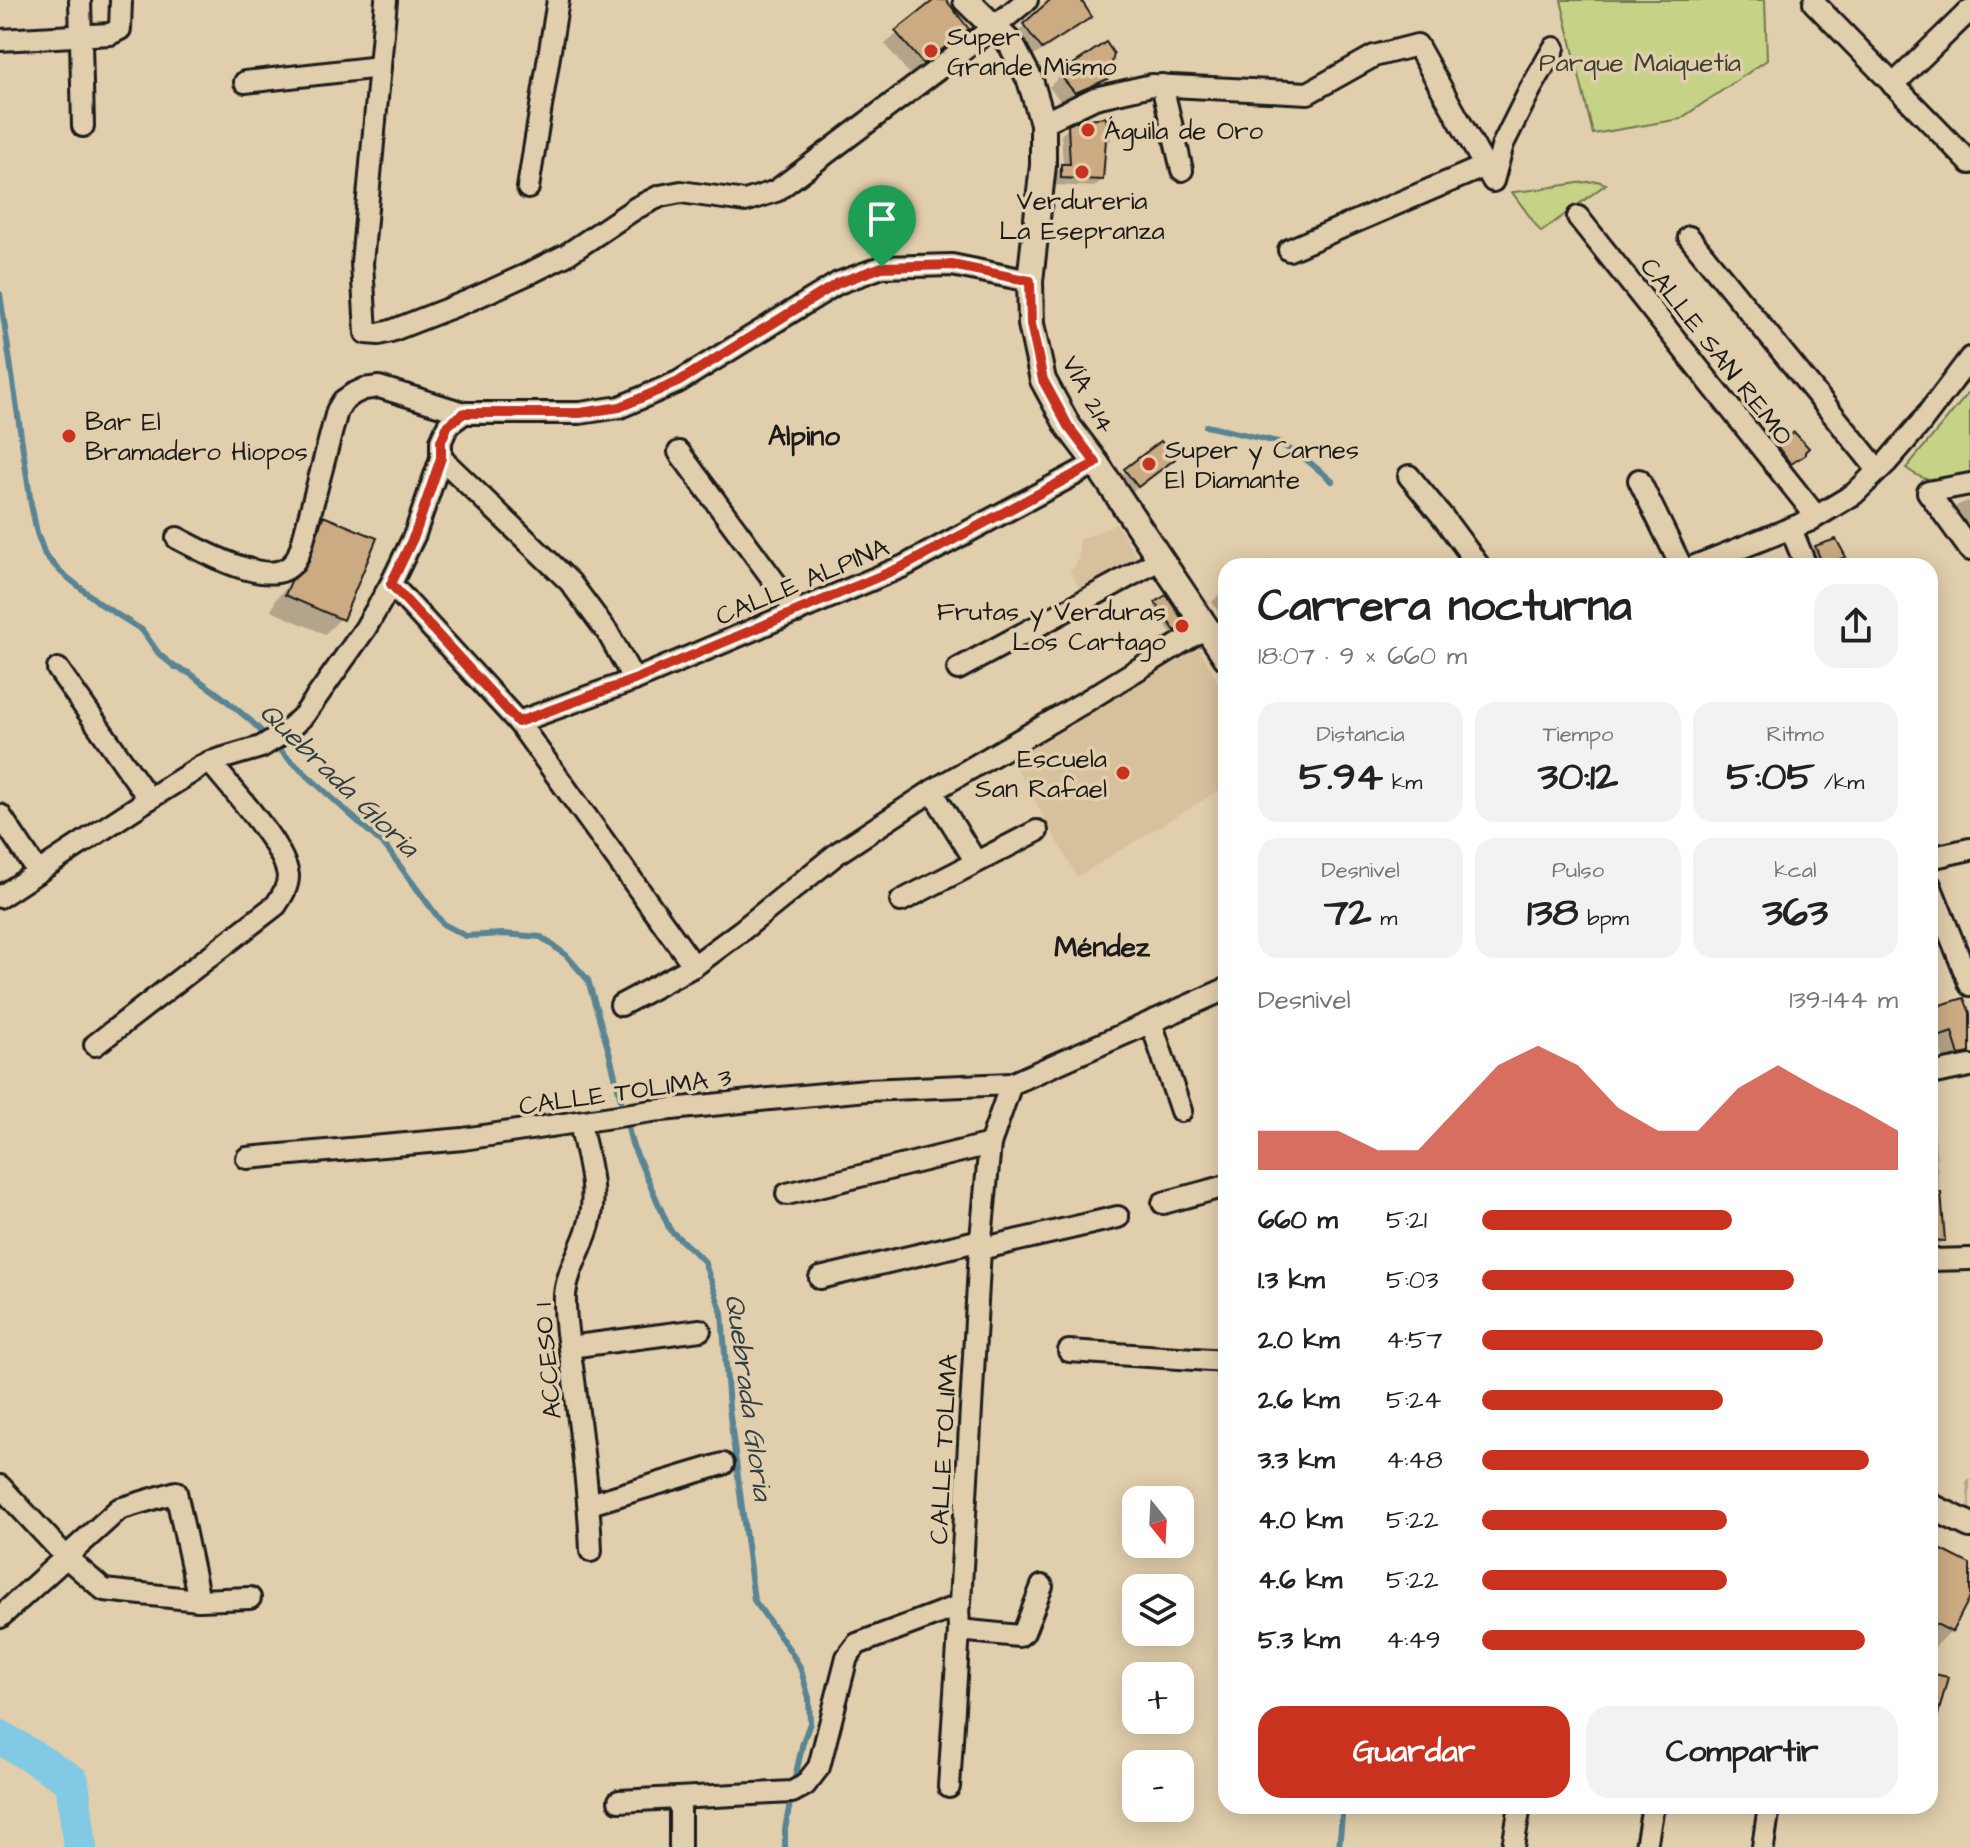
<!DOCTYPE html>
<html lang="es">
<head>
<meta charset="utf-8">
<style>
	:root { --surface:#fff; --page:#f2f2f2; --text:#222; --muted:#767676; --accent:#c8321e }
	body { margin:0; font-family:"Architects Daughter",sans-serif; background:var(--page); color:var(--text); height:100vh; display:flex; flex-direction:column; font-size:30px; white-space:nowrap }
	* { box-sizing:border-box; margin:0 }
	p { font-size:26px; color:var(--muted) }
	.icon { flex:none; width:44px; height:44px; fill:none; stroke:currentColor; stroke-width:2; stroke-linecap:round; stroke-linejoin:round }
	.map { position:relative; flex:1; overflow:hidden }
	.sheet { position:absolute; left:1218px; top:558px; width:720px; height:1256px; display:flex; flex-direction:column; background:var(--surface); border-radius:24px; box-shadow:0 4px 20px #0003 }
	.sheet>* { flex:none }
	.needle { width:52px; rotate:162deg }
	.controls { position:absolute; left:1122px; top:1486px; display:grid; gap:16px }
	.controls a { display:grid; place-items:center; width:72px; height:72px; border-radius:16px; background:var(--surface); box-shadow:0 4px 20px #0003; font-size:40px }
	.pin { position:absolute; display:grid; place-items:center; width:68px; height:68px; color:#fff; margin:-82px -34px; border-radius:50% 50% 50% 0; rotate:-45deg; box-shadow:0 0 8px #0007 }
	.pin .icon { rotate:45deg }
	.round { display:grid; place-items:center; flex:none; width:84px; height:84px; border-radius:24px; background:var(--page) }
	.head { display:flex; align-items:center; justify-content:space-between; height:136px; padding:0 40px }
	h1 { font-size:44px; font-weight:800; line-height:60px }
	.stats { display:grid; grid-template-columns:repeat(3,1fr); gap:12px; height:136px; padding:8px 40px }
	.stats div { display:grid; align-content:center; border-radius:20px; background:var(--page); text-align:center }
	.stats b { font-size:40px; font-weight:800 }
	.stats small { font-size:22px; font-weight:400 }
	.stats p { font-size:22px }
	.chart { height:224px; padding:16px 40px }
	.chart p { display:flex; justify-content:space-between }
	.chart svg { width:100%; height:144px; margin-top:8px; fill:var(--accent); opacity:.7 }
	.button { display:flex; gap:16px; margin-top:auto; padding:16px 40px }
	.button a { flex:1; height:92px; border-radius:24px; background:var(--accent); color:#fff; font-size:32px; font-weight:800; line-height:92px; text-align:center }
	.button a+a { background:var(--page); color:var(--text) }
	ul { padding:0 40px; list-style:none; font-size:26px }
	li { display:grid; grid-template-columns:128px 96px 1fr; align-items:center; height:60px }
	li i { height:20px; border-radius:10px; background:var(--accent) }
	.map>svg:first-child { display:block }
</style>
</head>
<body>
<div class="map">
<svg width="1970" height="1847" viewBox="0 0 1970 1847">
	<rect width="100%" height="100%" fill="#e1ceac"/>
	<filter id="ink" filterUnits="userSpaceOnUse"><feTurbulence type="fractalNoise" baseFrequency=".0125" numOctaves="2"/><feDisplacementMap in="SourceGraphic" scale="16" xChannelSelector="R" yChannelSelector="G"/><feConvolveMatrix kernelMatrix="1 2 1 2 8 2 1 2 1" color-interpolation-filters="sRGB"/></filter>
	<g filter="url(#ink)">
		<g fill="#d7c19c">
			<path d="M1116,524L1141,563L1081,592L1070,571L1075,566L1079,556V540Z"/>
			<path d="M1199,648L1226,696V786L1077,877L1013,761Z"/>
		</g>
		<g fill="#c6d386" stroke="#717851" stroke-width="2">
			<path d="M1561,0H1765L1767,60L1680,119L1593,134Z"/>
			<path d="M1597,181L1606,184L1541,232L1512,192C1541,190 1569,183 1597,181Z"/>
			<path d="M1970,391V474C1942,480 1931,487 1906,468Z"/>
		</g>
		<g fill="#0003">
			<path d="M937,0H943L967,29L955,41L910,75L885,44Z"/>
			<path d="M1053,0H1079L1089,17L1078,28L1029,59L1012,37Z"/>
			<path d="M1106,45V78L1094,91L1063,104L1049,87L1060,76Z"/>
			<path d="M1069,127L1106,139L1103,142L1102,180L1094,187L1054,185L1055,174L1063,165L1061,135Z"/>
			<path d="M1160,443L1165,466L1130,493L1118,478Z"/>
			<path d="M1778,447L1803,454L1783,470L1771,455Z"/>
			<path d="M1970,500V539L1950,513L1958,505Z"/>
			<path d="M323,518L341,618L325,634L271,611L276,599L294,579L308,534Z"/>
			<path d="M1816,548L1844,556L1837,564L1830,566H1813L1809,555Z"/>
			<path d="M1268,560L1272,566H1259Z"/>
			<path d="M1226,588V623L1212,602Z"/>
			<path d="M1156,604L1181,627L1171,633L1154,607Z"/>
			<path d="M1930,1010L1970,1019V1069L1946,1067L1939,1044L1930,1047Z"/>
			<path d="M1933,1111L1943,1240L1930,1253V1112Z"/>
			<path d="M1970,1478V1518L1966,1482Z"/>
			<path d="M1930,1547L1970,1566V1592L1951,1631L1935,1647L1930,1644Z"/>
		</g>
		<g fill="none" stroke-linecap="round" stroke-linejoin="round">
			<g stroke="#598493" stroke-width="6">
				<path d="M0,294L31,504L37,533L45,555L62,573L102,605L142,630L159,654L175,667L189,673L221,696L252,722L287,757L386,847L443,924L466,936L503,934L541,937L566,955L588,980L609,1052L632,1144L670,1230L704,1261L722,1313L729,1408L754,1600L789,1649L800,1667L809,1698L810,1723L803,1742L793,1787"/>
				<path d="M1206,426L1278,442L1308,461L1332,481"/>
				<path d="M785,1847V1829L791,1798"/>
				<path d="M1339,1847L1343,1806"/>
			</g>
			<path stroke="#82c9e3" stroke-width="34" d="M0,1737L72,1781L80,1847"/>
		</g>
		<g fill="#cdab82" stroke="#1c1c1c" stroke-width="2">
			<path d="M934,0H946L969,29L923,64L895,31Z"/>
			<path d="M1050,0H1081L1092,17L1042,49L1023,24Z"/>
			<path d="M1106,42L1114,54L1108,79L1075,93L1059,74Z"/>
			<path d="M1106,117L1109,139H1106L1103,180L1061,178V164H1070L1068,125L1079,120Z"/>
			<path d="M1794,432L1809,448L1805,452V455L1791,464L1777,446Z"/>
			<path d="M1161,441L1175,459L1138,487L1124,469Z"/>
			<path d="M323,516L377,538L343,620L285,595L291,581L304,570L309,561Z"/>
			<path d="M1836,539L1846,557L1823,565L1815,546Z"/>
			<path d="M1166,595L1186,625L1175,631L1155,602Z"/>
			<path d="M1964,998L1970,1013V1053L1959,1055L1952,1032L1930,1040V1008Z"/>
			<path d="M1930,1192H1941L1945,1241L1930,1240Z"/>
			<path d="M1930,1544L1970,1564V1597L1952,1632L1930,1621Z"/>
			<path d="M1930,1673L1948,1677L1935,1726L1930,1725Z"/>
		</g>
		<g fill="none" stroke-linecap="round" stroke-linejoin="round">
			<defs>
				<g id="minor">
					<path d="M80,0L83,126"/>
					<path d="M386,0L362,263L366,333L379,334L391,331L468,301L530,273L566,255L636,208L660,196L681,192L745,201L776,191L994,27L1027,0"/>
					<path d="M1814,3L1970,163"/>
					<path d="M0,40L110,34L120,29L121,0"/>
					<path d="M245,82L380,67"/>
					<path d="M1162,85L1182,170"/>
					<path d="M1893,85L1970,10"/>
					<path d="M1043,123L1095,98L1152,85L1308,93L1374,56L1417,45L1493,181L1503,144L1530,90L1554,48"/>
					<path d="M528,188L558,0"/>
					<path d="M1578,217L1816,516"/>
					<path d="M1689,237L1878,470"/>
					<path d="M1289,250L1485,166"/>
					<path d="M679,452L797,612"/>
					<path d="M441,458L570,582L608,633L634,680"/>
					<path d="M1409,476L1442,516L1479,566"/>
					<path d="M1639,480L1681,566"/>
					<path d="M1970,484L1928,492L1970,550"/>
					<path d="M1791,529L1806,566"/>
					<path d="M177,538C201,550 272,592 294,562C298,557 300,550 302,544L337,411L343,401L353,394L364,389L379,387L464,413"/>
					<path d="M1695,566L1809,521L1854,494L1887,462L1920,424L1970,358"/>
					<path d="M391,584L518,722L694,966"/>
					<path d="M58,669L149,799"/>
					<path d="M958,669L1161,559"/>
					<path d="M518,722L634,680L904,566L1096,463"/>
					<path d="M932,791L976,862"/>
					<path d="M0,815L38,872"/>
					<path d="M1930,858L1970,849"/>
					<path d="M1930,885L1970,985"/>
					<path d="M0,897L149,799L200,767L210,762L261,747L287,731L304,715L365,629L391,584L415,534L441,458V441L448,425L464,413H580L620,407L678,382L838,283L882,267L952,265L1030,281"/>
					<path d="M901,901L1037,831"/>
					<path d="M621,1005L694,966L741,931L839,852L932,791L1083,703L1207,627"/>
					<path d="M1151,1022L1181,1111"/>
					<path d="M95,1045L276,905C282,896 288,887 288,876C285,846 230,787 210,762"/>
					<path d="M1930,1074L1970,1066"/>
					<path d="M580,1123C587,1158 600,1195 587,1231C580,1252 567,1272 565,1295C564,1323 570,1352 574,1380C581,1437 589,1493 591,1551"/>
					<path d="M247,1158L463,1139L652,1111L770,1099L867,1090L1011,1084"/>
					<path d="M787,1194L990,1144"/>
					<path d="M1163,1203L1226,1186"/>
					<path d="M980,1249L1118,1217"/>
					<path d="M1930,1260L1970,1259"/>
					<path d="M820,1278L981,1240"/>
					<path d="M569,1347L700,1330"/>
					<path d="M1069,1351L1226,1361"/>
					<path d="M0,1486L67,1558L104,1590L199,1600L250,1598"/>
					<path d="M590,1504L723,1464"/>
					<path d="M0,1617L119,1509L176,1492L199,1600"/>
					<path d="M959,1630L1019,1636L1024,1632L1042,1586"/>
					<path d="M949,1787L959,1630L958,1606"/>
					<path d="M680,1798V1847"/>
					<path d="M619,1801L792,1792L805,1785L819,1767L847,1657L857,1644L958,1606L960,1603L980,1249L990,1144L1011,1084L1226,989"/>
					<path d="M1513,1847L1520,1806"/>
					<path d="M1646,1847L1653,1806"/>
					<path d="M1763,1847L1769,1806"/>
				</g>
				<g id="major">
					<path d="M966,0L1011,44L1030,80L1043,123V165L1030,281L1031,324L1043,380L1068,426L1096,463L1226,657"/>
					<path d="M1930,1506L1970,1525"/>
				</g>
			</defs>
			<use href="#minor" stroke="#1c1c1c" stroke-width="26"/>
			<use href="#major" stroke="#1c1c1c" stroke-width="30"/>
			<use href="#minor" stroke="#e1ceac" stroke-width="20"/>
			<use href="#major" stroke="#e1ceac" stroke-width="24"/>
		</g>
	</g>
	<g fill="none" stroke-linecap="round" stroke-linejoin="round" filter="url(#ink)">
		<defs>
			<path id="route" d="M952,265L1030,281L1031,324L1043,380L1068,426L1096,463L904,566L634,680L518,722L391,584L415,534L441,458V441L448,425L464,413H580L620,407L678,382L838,283L882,267Z"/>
		</defs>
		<use href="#route" stroke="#fff" stroke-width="16"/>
		<use href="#route" stroke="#c8321e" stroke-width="10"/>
	</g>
	<g fill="#c8321e" stroke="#e1ceac" stroke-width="3">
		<circle cx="931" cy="51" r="8"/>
		<circle cx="1088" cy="130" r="8"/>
		<circle cx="1082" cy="172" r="8"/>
		<circle cx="69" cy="436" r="8"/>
		<circle cx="1149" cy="464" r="8"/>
		<circle cx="1182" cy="626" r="8"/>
		<circle cx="1123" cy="773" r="8"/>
	</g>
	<g text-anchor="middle" stroke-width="7" stroke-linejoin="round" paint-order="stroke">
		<g font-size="26" fill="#1c1c1c" stroke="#e1ceac" text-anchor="start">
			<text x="947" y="45">Super<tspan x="947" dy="30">Grande Mismo</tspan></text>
			<text x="1104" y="139">Águila de Oro</text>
			<text x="1082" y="209" text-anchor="middle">Verdureria<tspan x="1082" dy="30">La Esepranza</tspan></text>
			<text x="85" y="430">Bar El<tspan x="85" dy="30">Bramadero Hiopos</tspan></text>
			<text x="1165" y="458">Super y Carnes<tspan x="1165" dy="30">El Diamante</tspan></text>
			<text x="1166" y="620" text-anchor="end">Frutas y Verduras<tspan x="1166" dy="30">Los Cartago</tspan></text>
			<text x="1107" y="767" text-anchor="end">Escuela<tspan x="1107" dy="30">San Rafael</tspan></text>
		</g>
		<g font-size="26" fill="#3e4131" stroke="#e1ceac">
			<text x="1640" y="71">Parque Maiquetía</text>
		</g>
		<g font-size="26" fill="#1c1c1c" stroke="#e1ceac">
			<text transform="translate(1717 351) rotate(52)" y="9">CALLE SAN REMO</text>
			<text transform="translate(1089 394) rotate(62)" y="9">VÍA 214</text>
			<text transform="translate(802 581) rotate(-23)" y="9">CALLE ALPINA</text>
			<text transform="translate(625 1091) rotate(-8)" y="9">CALLE TOLIMA 3</text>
			<text transform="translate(547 1361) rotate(-95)" y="9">ACCESO 1</text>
			<text transform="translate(943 1449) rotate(-87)" y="9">CALLE TOLIMA</text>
		</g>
		<g font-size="28" font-weight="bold" fill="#1c1c1c" stroke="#e1ceac">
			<text x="804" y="445">Alpino</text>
			<text x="1102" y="956">Méndez</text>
		</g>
		<g font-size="28" font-style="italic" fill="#303f44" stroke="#e1ceac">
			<text transform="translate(340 779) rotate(44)" y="10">Quebrada Gloria</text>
			<text transform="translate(750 1397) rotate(82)" y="10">Quebrada Gloria</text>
		</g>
	</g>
</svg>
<div class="controls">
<a><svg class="needle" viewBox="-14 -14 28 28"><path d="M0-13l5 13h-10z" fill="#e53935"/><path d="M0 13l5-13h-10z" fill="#767676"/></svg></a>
<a><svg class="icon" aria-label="layers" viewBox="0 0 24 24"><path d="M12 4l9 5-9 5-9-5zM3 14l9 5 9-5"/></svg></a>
<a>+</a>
<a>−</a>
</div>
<div class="pin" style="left:882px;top:267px;background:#1e9e55"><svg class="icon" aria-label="arrive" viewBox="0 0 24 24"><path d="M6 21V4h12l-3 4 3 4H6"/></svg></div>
<section class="sheet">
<div class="head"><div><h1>Carrera nocturna</h1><p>18:07 · 9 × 660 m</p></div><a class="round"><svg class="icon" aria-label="share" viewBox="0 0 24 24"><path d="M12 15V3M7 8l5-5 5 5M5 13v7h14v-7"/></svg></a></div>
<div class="stats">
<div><p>Distancia</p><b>5.94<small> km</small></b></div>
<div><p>Tiempo</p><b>30:12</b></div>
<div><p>Ritmo</p><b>5:05<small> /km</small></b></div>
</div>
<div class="stats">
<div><p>Desnivel</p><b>72<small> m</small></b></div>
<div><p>Pulso</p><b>138<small> bpm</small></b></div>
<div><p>kcal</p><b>363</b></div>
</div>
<div class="chart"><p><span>Desnivel</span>139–144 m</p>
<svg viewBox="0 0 160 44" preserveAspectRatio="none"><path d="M0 44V32L10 32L20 32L30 38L40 38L50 25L60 12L70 6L80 12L90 25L100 32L110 32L120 19L130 12L140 19L150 25L160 32V44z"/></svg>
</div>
<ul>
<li><b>660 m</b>5:21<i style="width:60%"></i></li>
<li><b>1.3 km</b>5:03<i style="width:75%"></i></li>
<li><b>2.0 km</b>4:57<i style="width:82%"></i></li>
<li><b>2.6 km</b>5:24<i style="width:58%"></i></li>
<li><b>3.3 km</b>4:48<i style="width:93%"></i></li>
<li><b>4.0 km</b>5:22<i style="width:59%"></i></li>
<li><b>4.6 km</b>5:22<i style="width:59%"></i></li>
<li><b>5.3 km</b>4:49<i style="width:92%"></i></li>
</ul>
<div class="button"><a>Guardar</a><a>Compartir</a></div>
</section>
</div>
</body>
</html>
